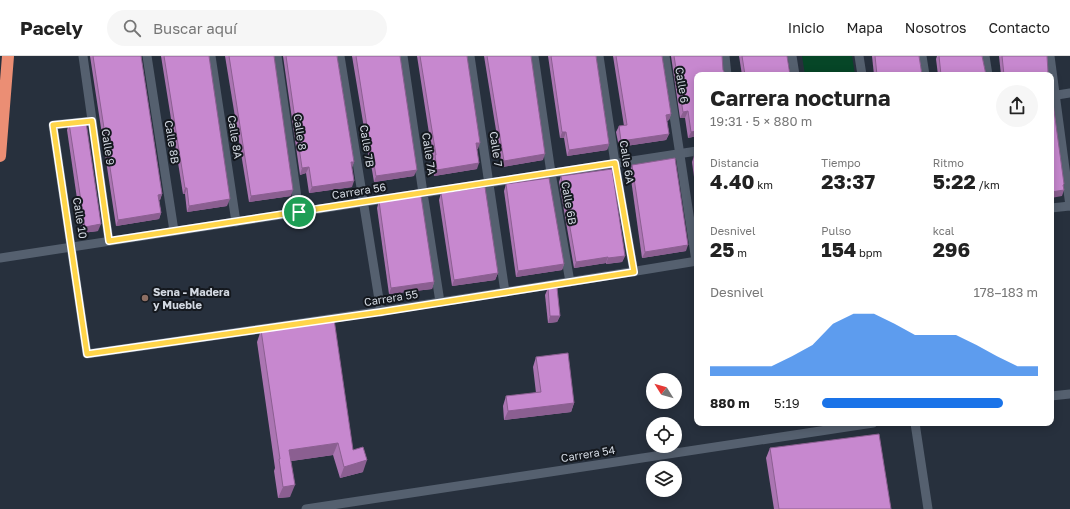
<!DOCTYPE html>
<html lang="es">
<head>
<meta charset="utf-8">
<style>
	:root { --surface:#fff; --page:#f6f6f6; --text:#222; --muted:#767676; --line:#e0e0e0; --accent:#1a73e8 }
	body { margin:0; font-family:"Golos Text",sans-serif; background:var(--page); color:var(--text); height:100vh; display:flex; flex-direction:column; font-size:15px; white-space:nowrap }
	* { box-sizing:border-box; margin:0 }
	p { font-size:13px; color:var(--muted) }
	.icon { flex:none; width:22px; height:22px; fill:none; stroke:currentColor; stroke-width:2; stroke-linecap:round; stroke-linejoin:round }
	.map { position:relative; flex:1; overflow:hidden }
	.panel { position:absolute; left:694px; top:16px; width:360px; height:354px; display:flex; flex-direction:column; background:var(--surface); border-radius:8px; box-shadow:0 2px 10px #0003 }
	.panel>* { flex:none }
	.needle { width:26px; rotate:307deg }
	.fabs { position:absolute; left:646px; top:317px; display:grid; gap:8px }
	.fabs a { display:grid; place-items:center; width:36px; height:36px; border-radius:50%; background:var(--surface); box-shadow:0 2px 10px #0003; font-size:20px }
	.pin { position:absolute; display:grid; place-items:center; width:34px; height:34px; color:#fff; margin:-17px; border:2px solid #fff; border-radius:50%; box-shadow:0 1px 4px #0007 }
	.round { display:grid; place-items:center; flex:none; width:42px; height:42px; border-radius:21px; background:var(--page) }
	.summary { display:flex; align-items:center; justify-content:space-between; height:68px; padding:0 16px }
	h1 { font-size:22px; font-weight:700; line-height:30px }
	.metrics { display:grid; grid-template-columns:repeat(3,1fr); gap:6px; height:68px; padding:4px 16px }
	.metrics div { display:grid; align-content:center }
	.metrics b { font-size:20px; font-weight:700 }
	.metrics small { font-size:11px; font-weight:400 }
	.metrics p { font-size:11px }
	.chart { height:112px; padding:8px 16px }
	.chart p { display:flex; justify-content:space-between }
	.chart svg { width:100%; height:72px; margin-top:4px; fill:var(--accent); opacity:.7 }
	ul { padding:0 16px; list-style:none; font-size:13px }
	li { display:grid; grid-template-columns:64px 48px 1fr; align-items:center; height:30px }
	li i { height:10px; border-radius:5px; background:var(--accent) }
	header { display:flex; align-items:center; gap:24px; box-sizing:border-box; height:56px; padding:0 20px; background:var(--surface); border-bottom:1px solid var(--line) }
	header strong { font-size:19px }
	nav { display:flex; gap:22px; margin-inline-start:auto; font-size:14px }
	.search { width:280px; height:36px; background:var(--page); display:flex; align-items:center; gap:10px; box-sizing:border-box; padding:0 14px; border-radius:22px; color:var(--muted); font-size:15px }
	.map>svg:first-child { display:block }
</style>
</head>
<body>
<header>
<strong>Pacely</strong>
<div class="search"><svg class="icon" aria-label="search" viewBox="0 0 24 24"><circle cx="10" cy="10" r="6"/><path d="M15 15l6 6"/></svg>Buscar aquí</div>
<nav><a>Inicio</a><a>Mapa</a><a>Nosotros</a><a>Contacto</a></nav>
</header>
<div class="map">
<svg width="1070" height="453" viewBox="0 0 1070 453">
	<rect width="100%" height="100%" fill="#27303d"/>
	<path fill="#064627" d="M802,0H852L855,19H805Z"/>
	<g fill="none" stroke-linecap="round" stroke-linejoin="round">
		<g stroke="#55606f" stroke-width="9">
			<path d="M83,0L109,185"/>
			<path d="M147,0L174,175"/>
			<path d="M211,0L236,166"/>
			<path d="M277,0L299,156"/>
			<path d="M340,0L381,256"/>
			<path d="M403,0L423,137L440,246"/>
			<path d="M470,0L505,236"/>
			<path d="M534,0L551,117L570,226"/>
			<path d="M599,0L615,107L634,216"/>
			<path d="M665,0L696,205"/>
			<path d="M725,0L727,19"/>
			<path d="M792,0L795,19"/>
			<path d="M859,0L862,19"/>
			<path d="M922,0L925,19"/>
			<path d="M985,0L988,19"/>
			<path d="M1050,0L1070,150"/>
			<path d="M1051,40L1070,37"/>
			<path d="M92,65L53,69L87,298C291,269 494,239 697,205"/>
			<path d="M1051,152L1070,150"/>
			<path d="M0,202L697,95"/>
			<path d="M1051,340L1070,338"/>
			<path d="M915,367L928,453"/>
			<path d="M306,453L873,367"/>
		</g>
		<path stroke="#eb8e74" stroke-width="12" d="M0,100L8,0"/>
	</g>
	<g fill="#ab75b2">
		<path d="M90,0H141L162,138L160,144H159L161,157L159,163L116,170Z"/>
		<path d="M161,0H209L227,150L187,156L185,138H183Z"/>
		<path d="M225,0H274L291,140L249,146Z"/>
		<path d="M283,0H337L354,106L352,111V131L309,137L306,117L300,119Z"/>
		<path d="M352,0H400L414,120L374,126L371,108H370Z"/>
		<path d="M417,0H467L478,93H477V113L434,120L432,105L433,103Z"/>
		<path d="M484,0H531L543,104L502,111Z"/>
		<path d="M548,0H596L609,88L607,94L567,100L564,82H560Z"/>
		<path d="M613,0H662L671,58L669,64L667,65L669,78L666,84L619,91L616,76L619,70H624Z"/>
		<path d="M671,0H722L697,19V80L688,82L685,62H680Z"/>
		<path d="M739,0H787L790,19H742Z"/>
		<path d="M872,0H919L922,19H874Z"/>
		<path d="M937,0H982L986,19H938L936,3Z"/>
		<path d="M999,0H1047L1048,16L1047,19H1001Z"/>
		<path d="M69,67L98,175L82,177L67,74Z"/>
		<path d="M697,99V143L692,106L694,100Z"/>
		<path d="M632,109L686,195L642,202L630,116Z"/>
		<path d="M561,120L625,200L622,206L606,208V207L574,212L559,126Z"/>
		<path d="M506,128L564,208L562,214L516,221L504,135Z"/>
		<path d="M441,137L498,217L495,224L452,230L439,144Z"/>
		<path d="M379,145L434,226L432,233L389,238L377,152Z"/>
		<path d="M548,232L560,260L557,266L548,267L545,239Z"/>
		<path d="M261,274L353,394L363,416L340,422L333,399L291,405L290,441L278,442L274,415L275,412L257,286Z"/>
		<path d="M536,301L574,347L571,356L504,364L503,350L506,340L536,337L533,311Z"/>
		<path d="M770,392L891,453H774L766,402Z"/>
	</g>
	<g fill="#8b5f91">
		<path d="M688,55L685,62H680L683,56Z"/>
		<path d="M671,58L669,64L664,65L666,59Z"/>
		<path d="M697,75V80L688,82L691,76Z"/>
		<path d="M562,76H566L564,82H560Z"/>
		<path d="M669,78L666,84L619,91L621,85Z"/>
		<path d="M476,87H480L478,93L474,94Z"/>
		<path d="M609,88L607,94L567,100L569,94Z"/>
		<path d="M545,98L543,104L502,111L504,105Z"/>
		<path d="M372,102H373L371,108H370Z"/>
		<path d="M351,106H354L352,112Z"/>
		<path d="M479,107L477,113L434,120L437,114Z"/>
		<path d="M309,111L306,117L300,119L302,112Z"/>
		<path d="M417,114L414,120L374,126L376,120Z"/>
		<path d="M354,125L352,131L309,137L312,131Z"/>
		<path d="M1064,128L1062,134H1064L1062,140L1051,142V136Z"/>
		<path d="M185,132H187L185,138H183Z"/>
		<path d="M293,134L291,140L249,146L251,140Z"/>
		<path d="M162,138L160,144L156,145L158,139Z"/>
		<path d="M230,143L227,150L187,156L189,150Z"/>
		<path d="M161,157L159,163L116,170L118,164Z"/>
		<path d="M101,168L98,175L82,177L85,171Z"/>
		<path d="M688,189L686,195L642,202L645,196Z"/>
		<path d="M625,200L622,206L606,208L608,202Z"/>
		<path d="M608,201L606,207L574,212L576,206Z"/>
		<path d="M564,208L562,214L516,221L518,215Z"/>
		<path d="M498,217L495,224L452,230L454,224Z"/>
		<path d="M434,226L432,233L389,238L391,232Z"/>
		<path d="M550,260H560L557,266L548,267Z"/>
		<path d="M574,347L571,356L504,364L508,355Z"/>
		<path d="M338,387L333,399L285,406L289,394Z"/>
		<path d="M367,404L363,416L340,422L344,411Z"/>
		<path d="M295,429L290,441L278,442L283,431Z"/>
	</g>
	<g fill="#c788cf" stroke="#8b5f91">
		<path d="M93,0H141L162,138L158,139L161,157L118,164Z"/>
		<path d="M164,0H209L230,143L189,150L187,132H185Z"/>
		<path d="M229,0H274L293,134L251,140Z"/>
		<path d="M286,0H337L354,106H351L354,125L312,131L309,111L302,112Z"/>
		<path d="M356,0H400L417,114L376,120L373,102H372Z"/>
		<path d="M420,0H467L480,87H476L479,107L437,114L435,99H436Z"/>
		<path d="M487,0H531L545,98L504,105Z"/>
		<path d="M551,0H596L609,88L569,94L566,76H562Z"/>
		<path d="M616,0H662L671,58L666,59L669,78L621,85L619,70L627,69Z"/>
		<path d="M674,0H722L723,14L726,19H697V75L691,76L688,55L683,56Z"/>
		<path d="M742,0H787L790,19H745Z"/>
		<path d="M875,0H919L922,19H877Z"/>
		<path d="M939,0H982L986,19H941Z"/>
		<path d="M1002,0H1047L1048,16L1046,17L1047,19H1004Z"/>
		<path d="M1051,46V47H1053L1064,128L1063,129L1064,134L1051,136Z"/>
		<path d="M86,66L101,168L85,171L69,67Z"/>
		<path d="M697,99V121L694,100Z"/>
		<path d="M675,102L688,189L645,196L632,109Z"/>
		<path d="M612,113L625,200L608,202V201L576,206L561,120Z"/>
		<path d="M549,122L564,208L518,215L506,128Z"/>
		<path d="M485,131L498,217L454,224L441,137Z"/>
		<path d="M421,140L434,226L391,232L379,145Z"/>
		<path d="M548,232H557L560,260H550Z"/>
		<path d="M334,263L353,394L363,391L367,404L344,411L338,387L289,394L295,429L283,431L279,403H280L261,274Z"/>
		<path d="M568,297L574,347L508,355L506,340L541,336L536,301Z"/>
		<path d="M879,378L891,453H779L770,392Z"/>
	</g>
	<g fill="none" stroke-linecap="round" stroke-linejoin="round">
		<defs>
			<path id="route" d="M92,65L109,185L615,107L634,216L381,256L87,298L53,69Z"/>
		</defs>
		<use href="#route" stroke="#fff" stroke-width="8"/>
		<use href="#route" stroke="#ffd54a" stroke-width="5"/>
	</g>
	<circle fill="#8d6e63" stroke="#14181e" stroke-width="1.5" cx="145" cy="242" r="4"/>
	<g text-anchor="middle" stroke-width="4" stroke-linejoin="round" paint-order="stroke">
		<g font-size="11" fill="#d2d8e1" stroke="#14181e">
			<text transform="translate(682 29) rotate(81)" y="4">Calle 6</text>
			<text transform="translate(300 76) rotate(82)" y="4">Calle 8</text>
			<text transform="translate(235 81) rotate(81)" y="4">Calle 8A</text>
			<text transform="translate(172 86) rotate(81)" y="4">Calle 8B</text>
			<text transform="translate(367 90) rotate(81)" y="4">Calle 7B</text>
			<text transform="translate(108 91) rotate(82)" y="4">Calle 9</text>
			<text transform="translate(496 93) rotate(82)" y="4">Calle 7</text>
			<text transform="translate(429 98) rotate(82)" y="4">Calle 7A</text>
			<text transform="translate(627 106) rotate(81)" y="4">Calle 6A</text>
			<text transform="translate(359 135) rotate(-9)" y="4">Carrera 56</text>
			<text transform="translate(569 147) rotate(80)" y="4">Calle 6B</text>
			<text transform="translate(80 162) rotate(81)" y="4">Calle 10</text>
			<text transform="translate(391 242) rotate(-9)" y="4">Carrera 55</text>
			<text transform="translate(588 398) rotate(-9)" y="4">Carrera 54</text>
		</g>
		<g font-size="11" font-weight="bold" fill="#d2d8e1" stroke="#14181e" text-anchor="start">
			<text x="153" y="240">Sena - Madera<tspan x="153" dy="13">y Mueble</tspan></text>
		</g>
	</g>
</svg>
<div class="fabs">
<a><svg class="needle" viewBox="-14 -14 28 28"><path d="M0-13l5 13h-10z" fill="#e53935"/><path d="M0 13l5-13h-10z" fill="#767676"/></svg></a>
<a><svg class="icon" aria-label="locate" viewBox="0 0 24 24"><circle cx="12" cy="12" r="6"/><path d="M12 2v4M12 18v4M2 12h4M18 12h4"/></svg></a>
<a><svg class="icon" aria-label="layers" viewBox="0 0 24 24"><path d="M12 4l9 5-9 5-9-5zM3 14l9 5 9-5"/></svg></a>
</div>
<div class="pin" style="left:299px;top:156px;background:#1e9e55"><svg class="icon" aria-label="arrive" viewBox="0 0 24 24"><path d="M6 21V4h12l-3 4 3 4H6"/></svg></div>
<section class="panel">
<div class="summary"><div><h1>Carrera nocturna</h1><p>19:31 · 5 × 880 m</p></div><a class="round"><svg class="icon" aria-label="share" viewBox="0 0 24 24"><path d="M12 15V3M7 8l5-5 5 5M5 13v7h14v-7"/></svg></a></div>
<div class="metrics">
<div><p>Distancia</p><b>4.40<small> km</small></b></div>
<div><p>Tiempo</p><b>23:37</b></div>
<div><p>Ritmo</p><b>5:22<small> /km</small></b></div>
</div>
<div class="metrics">
<div><p>Desnivel</p><b>25<small> m</small></b></div>
<div><p>Pulso</p><b>154<small> bpm</small></b></div>
<div><p>kcal</p><b>296</b></div>
</div>
<div class="chart"><p><span>Desnivel</span>178–183 m</p>
<svg viewBox="0 0 160 44" preserveAspectRatio="none"><path d="M0 44V38L10 38L20 38L30 38L40 32L50 25L60 12L70 6L80 6L90 12L100 19L110 19L120 19L130 25L140 32L150 38L160 38V44z"/></svg>
</div>
<ul>
<li><b>880 m</b>5:19<i style="width:84%"></i></li>
</ul>
</section>
</div>
</body>
</html>
